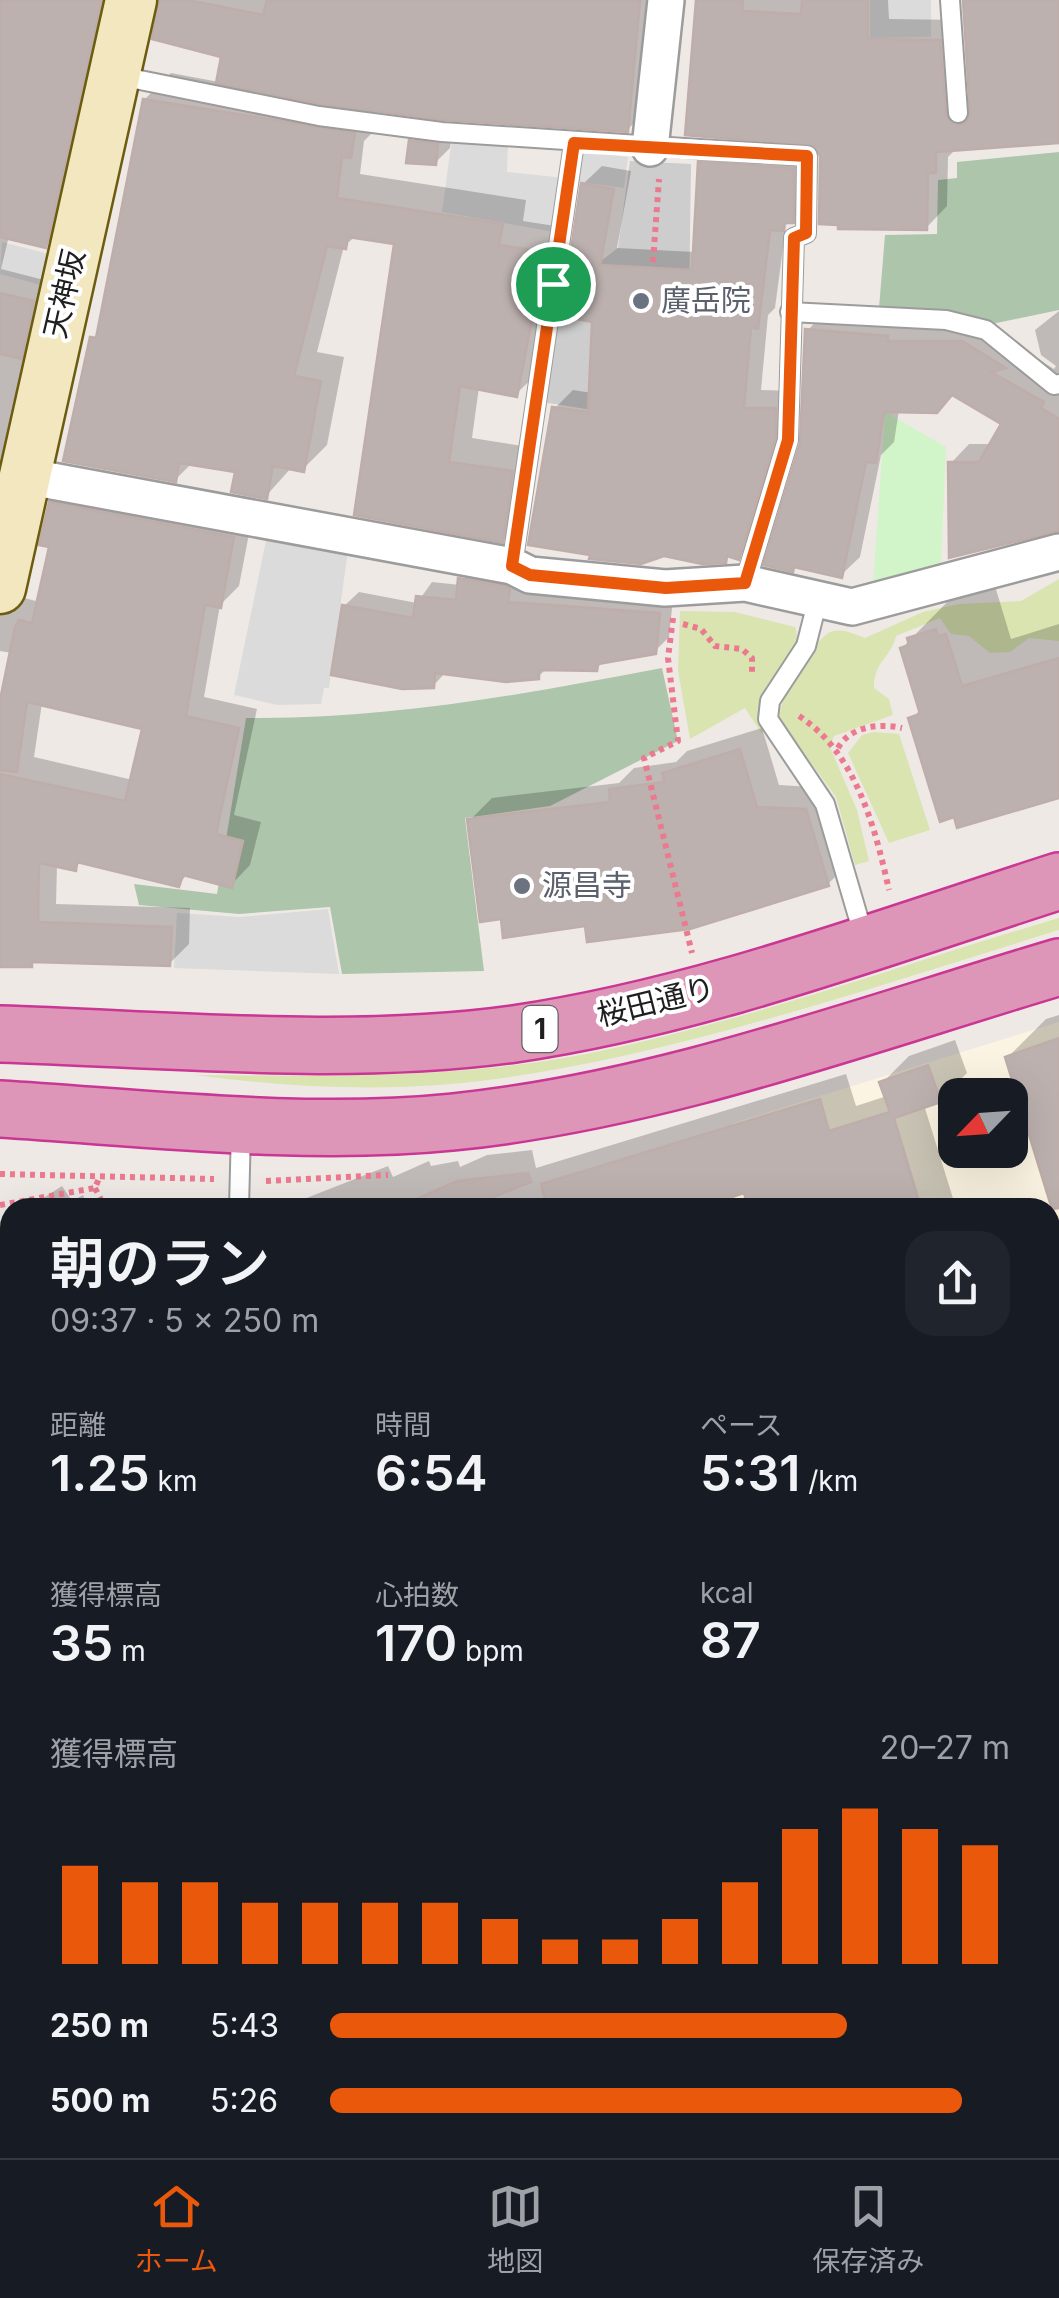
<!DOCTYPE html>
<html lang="ja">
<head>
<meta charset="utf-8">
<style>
	:root { --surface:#171b24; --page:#20242c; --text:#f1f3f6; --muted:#9ea1a6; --line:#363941; --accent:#ea580c }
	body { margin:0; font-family:Inter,"Noto Sans JP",sans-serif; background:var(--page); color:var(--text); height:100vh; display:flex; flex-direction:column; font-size:38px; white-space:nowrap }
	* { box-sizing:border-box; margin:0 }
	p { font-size:32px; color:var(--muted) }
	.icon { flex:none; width:55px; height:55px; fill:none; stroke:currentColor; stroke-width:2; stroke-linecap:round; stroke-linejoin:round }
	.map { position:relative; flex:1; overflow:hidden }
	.details { position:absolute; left:0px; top:1198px; width:1060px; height:962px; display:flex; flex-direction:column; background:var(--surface); border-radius:30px 30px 0 0; box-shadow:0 10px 40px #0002 }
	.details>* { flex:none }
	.needle { width:65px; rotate:245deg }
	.controls { position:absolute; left:938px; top:1078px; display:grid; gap:20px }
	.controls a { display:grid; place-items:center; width:90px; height:90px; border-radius:20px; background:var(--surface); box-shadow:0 10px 40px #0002; font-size:50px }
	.pin { position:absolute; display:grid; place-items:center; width:85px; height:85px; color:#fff; margin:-42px; border:5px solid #fff; border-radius:50%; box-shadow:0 2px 10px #0007 }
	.round { display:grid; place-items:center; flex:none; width:105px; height:105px; border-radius:30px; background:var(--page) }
	.head { display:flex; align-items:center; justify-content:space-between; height:170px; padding:0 50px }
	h1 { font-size:55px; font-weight:600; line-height:75px }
	.metrics { display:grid; grid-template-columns:repeat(3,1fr); gap:15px; height:170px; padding:10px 50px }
	.metrics div { display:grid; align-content:center }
	.metrics b { font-size:50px; font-weight:600 }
	.metrics small { font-size:28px; font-weight:400 }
	.metrics p { font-size:28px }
	.chart { height:280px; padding:20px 50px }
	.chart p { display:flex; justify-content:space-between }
	.chart svg { width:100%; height:180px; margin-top:10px; stroke:var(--accent); stroke-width:6 }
	ul { padding:0 50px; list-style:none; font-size:32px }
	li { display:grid; grid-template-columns:160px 120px 1fr; align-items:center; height:75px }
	li i { height:25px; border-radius:12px; background:var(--accent) }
	.dock { display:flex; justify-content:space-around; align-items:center; height:140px; border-top:2px solid var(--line); background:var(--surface); font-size:28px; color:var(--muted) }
	.dock a { display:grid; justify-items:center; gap:5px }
	.dock .active { color:var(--accent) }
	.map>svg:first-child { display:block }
</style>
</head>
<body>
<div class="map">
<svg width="1059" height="2158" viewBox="0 0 1059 2158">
	<rect width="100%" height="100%" fill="#efe9e6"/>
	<path fill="#fcf4e2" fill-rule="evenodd" d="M1059,1022V1559H1050V1208L736,1207L733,1123ZM955,1095H1010V1150H955Z"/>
	<path fill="#cdcdcd" d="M630,161L691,164L688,377L679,424L542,402L554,317L590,322L597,264L618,248Z"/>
	<g fill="#d9e4b1">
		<path d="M1059,579V641L1029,638L1010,652L990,653L969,636L951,634L940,618L896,636C890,660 874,660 874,688L889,699L893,715L834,736L830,747L857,810L869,861L855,865L836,797L780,721C776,701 810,646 827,634C839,626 853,634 865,638L923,612L959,604L1021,601Z"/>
		<path d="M680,611L735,612L795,627C806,651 768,707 762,734L745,708L690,739L678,671Z"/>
		<path d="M874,732L899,734L930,830L889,843L848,753L862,735Z"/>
		<path d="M1059,918V930C879,985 681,1054 496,1079C394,1093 295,1088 194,1075C325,1076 456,1079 586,1054C746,1022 903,964 1059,918Z"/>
	</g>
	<g fill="#adc5aa">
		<path d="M1059,152V310L987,325L879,308L885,235L937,234L938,180L957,178V162Z"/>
		<path d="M662,668L678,741L550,806L465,818L484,971L342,974L330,907L239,914L139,905L134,884L217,894L246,718C385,720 526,694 662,668Z"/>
		<path d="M0,1303L10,1321V1429L0,1434Z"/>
	</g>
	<g fill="#d1f4c8">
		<path d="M885,412L946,447L941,565L873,586Z"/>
		<path d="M1050,1559H1059V2158H708L713,2150H1050Z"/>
	</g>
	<g fill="#dbdbdb">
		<path d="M870,0H931V37L870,38Z"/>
		<path d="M452,138L508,144L507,172L565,178L555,232L442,212Z"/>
		<path d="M579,150L628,157L624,188L574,181Z"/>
		<path d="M2,242L49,254L41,285L0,274Z"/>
		<path d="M268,531L349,543L329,688H324L321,704L277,705L234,695Z"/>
		<path d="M328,909L339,974L174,968L177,913L241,917Z"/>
	</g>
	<g fill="#0003" fill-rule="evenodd">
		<path d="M0,0H115L65,225L46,245L9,236L1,269L52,282L0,501Z"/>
		<path d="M161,0H656L646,111L628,129L379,106L374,131L364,141L360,174L526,200L523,221L568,228L541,370L516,394L479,387L472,438L536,448L526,516L502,540L357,513L397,242L356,236L344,246L317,352L344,357L327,445L303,469L292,467L266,496L238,470L193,462L175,480L93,338L100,331L146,98L171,73L219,82L224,55Z"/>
		<path d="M699,0H888L889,19L961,20L966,93L972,102L965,0H1059V139L956,149L948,157L947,206L926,228L822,155Z"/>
		<path d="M427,126L452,130L450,148L435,163L412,142Z"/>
		<path d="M719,144L812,150L811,202L786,225L775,308L768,315L761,390L794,391L757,538L738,557L730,555L724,560L554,409L573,390L592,393L595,320L583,184L602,166L631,171L617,248L695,252L700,162Z"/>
		<path d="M826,311L981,324L1054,369L1056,366L1041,355L1035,330L1059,311V530L951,463L969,444H992L1005,424L953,393L899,410L894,442L881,455L860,557L841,575L797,565L792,569L808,330Z"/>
		<path d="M70,484L252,518L239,586L220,605L204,697L257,709L234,815L261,822L250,865L231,885L188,874L178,884L83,860L75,868L57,865L56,904L190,908L189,944L169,964L36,959L31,965L0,964V720L12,653L0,651V592L40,602L52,545L51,503ZM42,703L144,728L133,780L34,757Z"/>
		<path d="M475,564L673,599L669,637L654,652L605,660L596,669L547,668L538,677L446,672L433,686L344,606L359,592L417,603L432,582L460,585Z"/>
		<path d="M995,586L1011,639L1059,624V795L911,719L921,709L902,648L959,590Z"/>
		<path d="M762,728L779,785L828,788L850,862L828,884L587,924L503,916L470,820L492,798L619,783L634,768L676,762L687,751Z"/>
		<path d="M1059,1015V1206L1008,1057L1046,1019Z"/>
		<path d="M955,1040L967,1073L940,1100L924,1105L956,1208H777L849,1157L690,1208H281L388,1166L393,1177L429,1161L431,1166L458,1161L460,1167L487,1155L532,1150L536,1168L846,1074L856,1106L887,1096L882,1083L909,1056Z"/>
		<path d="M62,1186L72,1201L83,1195L89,1208H28Z"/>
		<path d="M10,1219V1289L0,1271V1221Z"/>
		<path d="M10,1443V1634L0,1618V1449Z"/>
		<path d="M10,1933V2150H35L22,2158H0V1939Z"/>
		<path d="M1050,2077L1059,2082V2158H921L910,2152L906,2158H761L765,2150H1050Z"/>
		<path d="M175,2150H255L263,2158H166Z"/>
	</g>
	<g fill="#bcb1af" stroke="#bfadaa" stroke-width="2.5">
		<path d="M0,0H102L46,248L0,237Z"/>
		<path d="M159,0H188L263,15L267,0H640L628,132L443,120L321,104L216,83L221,57L152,39Z"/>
		<path d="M696,0H743L742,11L801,14L802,0H868V39L940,40L946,115L958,125L966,123L970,112L963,0H1059V143L936,152V173H928L927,230L838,229V225L819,224L820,156L814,146L685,135Z"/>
		<path d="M143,99L355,133L351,158L342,157L337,198L503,224L499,245L545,252L517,397L460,386L449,462L513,471L503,543L354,515L394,244L348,237L346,249L327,246L294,376L321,381L304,472L273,466L267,499L231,492L235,472L179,463L176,482L63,461L90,337L96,338Z"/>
		<path d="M409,140L438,144L436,165L406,163Z"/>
		<path d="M698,161L794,168V223H784V231L770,230L758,329L751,327L744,408H776V438L739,560L727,556L726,563L702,564L664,556L641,564L589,559L590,555L528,545L552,407L588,412L592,322L561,316L581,183L614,189L600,265L692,270Z"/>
		<path d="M0,293L34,301L22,359L0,354Z"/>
		<path d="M805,329L888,336V341H962L1006,368L991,372L1044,402L1041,408L1059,419V531L949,558L948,462H979L1001,424L952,395L937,413L884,412L876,463L866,462L842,578L794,567L793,572L763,565L800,443Z"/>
		<path d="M49,502L234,537L221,608L205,605L186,716L239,728L216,834L243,841L232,888L183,875L179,887L77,862L76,871L39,863L38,922L172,927L170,966L32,962V967H0V774L125,801L142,729L27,702L17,772L0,770V700L15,627L19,620L32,623L49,547L39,545Z"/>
		<path d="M458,578L505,586L510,589L508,602L660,613L656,654L598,664L597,671L539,670V679L506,682L435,673L434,688L402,689L331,675L342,605L413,618L416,596L456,600Z"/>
		<path d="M936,629L938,636L946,634L962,686L1059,658V798L957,828L954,817L940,822L908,718L920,714L900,648L909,645L907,638Z"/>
		<path d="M740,749L757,807L806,809L829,886L690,929L587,942L585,926L503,938L501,919L480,922L467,819L610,802L609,789L664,782L662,773Z"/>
		<path d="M1059,1038V1208L1052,1209L1005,1057Z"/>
		<path d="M928,1065L941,1102L894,1118L921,1208H748L744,1193L698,1208H547L541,1184L820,1099L829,1131L890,1112L879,1082Z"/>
		<path d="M528,1173L531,1182L466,1208H397L457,1181Z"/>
	</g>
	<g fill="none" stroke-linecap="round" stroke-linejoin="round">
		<defs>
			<g id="lane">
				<path d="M950,0L958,113"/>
				<path d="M115,75L319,116L442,132L807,156L806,233L794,238L788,440L745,583"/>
				<path d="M790,312L946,320L986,330L1054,385L1059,384"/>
				<path d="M512,566L574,143"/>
				<path d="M818,599L806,646L770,701L768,719L825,804L864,937"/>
				<path d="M239,1208L241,1129"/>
			</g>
			<g id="street">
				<path d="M650,148L666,0"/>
				<path d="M25,476L512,566L530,575L665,588L745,583L852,607L1059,552"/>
				<path d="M140,2158L148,2150"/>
			</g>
			<path id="secondary" d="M0,588L131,0"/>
			<g id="primary">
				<path d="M0,1719L10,1735"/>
				<path d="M0,1812L10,1827"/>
				<path d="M261,2150L269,2158"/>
				<path d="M337,2150L345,2158"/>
			</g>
			<g id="highway">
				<path d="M0,1034C165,1039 350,1057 514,1034C699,1007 881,938 1059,881"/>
				<path d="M0,1109C147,1118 306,1137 453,1122C660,1101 861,1026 1059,967"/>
			</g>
		</defs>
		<use href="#lane" stroke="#9c9c9c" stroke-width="22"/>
		<use href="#street" stroke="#9c9c9c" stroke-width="40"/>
		<use href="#secondary" stroke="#6c5c10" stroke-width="55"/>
		<use href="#primary" stroke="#8b3e0f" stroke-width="60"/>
		<use href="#highway" stroke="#ca3693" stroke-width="60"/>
		<g stroke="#ec7a8f" stroke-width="6" stroke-dasharray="5 5" stroke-linecap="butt">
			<path d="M653,262L659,179"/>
			<path d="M673,618L668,658L678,741L644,758L692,953"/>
			<path d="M683,624L701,629L715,646L742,649L752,658V674"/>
			<path d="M799,716C856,753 875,827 889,890"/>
			<path d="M838,748C850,726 880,723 902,728"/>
			<path d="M0,1174L214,1179"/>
			<path d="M266,1181L388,1175"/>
			<path d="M95,1188L103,1204"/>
			<path d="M0,1205L95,1188L100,1176"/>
			<path d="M0,1652L10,1667"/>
			<path d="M0,1878L10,1893"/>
			<path d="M411,2150L423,2158"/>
		</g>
		<use href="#lane" stroke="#fff" stroke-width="18"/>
		<use href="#street" stroke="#fff" stroke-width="35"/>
		<use href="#secondary" stroke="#f3e7c0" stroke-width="50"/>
		<use href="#primary" stroke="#f3bca7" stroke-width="55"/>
		<use href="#highway" stroke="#de96b8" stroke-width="55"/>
	</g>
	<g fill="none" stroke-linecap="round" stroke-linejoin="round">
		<defs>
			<path id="route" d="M574,143L807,156L806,233L794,238L788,440L745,583L666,588L530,575L512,566Z"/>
		</defs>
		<use href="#route" stroke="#fff" stroke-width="20"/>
		<use href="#route" stroke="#ea580c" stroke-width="12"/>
	</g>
	<g fill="#6b7280" stroke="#fff" stroke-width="4">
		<circle cx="641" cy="301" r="10"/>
		<circle cx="522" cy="886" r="10"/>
	</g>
	<g text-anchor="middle" stroke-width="8" stroke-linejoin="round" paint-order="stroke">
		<rect fill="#fff" stroke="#626262" stroke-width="2.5" x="522.5" y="1006" width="35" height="46" rx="8"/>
		<g font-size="28" font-weight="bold" fill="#1f1f1f">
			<text x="540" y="1039">1</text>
		</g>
		<g font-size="30" fill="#1f1f1f" stroke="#fff">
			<text transform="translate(65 294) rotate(-77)" y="10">天神坂</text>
			<text transform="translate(656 1002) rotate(-14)" y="10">桜田通り</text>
		</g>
		<g font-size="30" fill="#5b616d" stroke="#fff" text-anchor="start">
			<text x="661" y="311">廣岳院</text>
			<text x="542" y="896">源昌寺</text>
		</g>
	</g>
</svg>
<div class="controls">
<a><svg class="needle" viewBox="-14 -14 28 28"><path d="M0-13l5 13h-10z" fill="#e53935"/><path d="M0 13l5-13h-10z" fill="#9ea1a6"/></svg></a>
</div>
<div class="pin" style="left:553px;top:284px;background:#1e9e55"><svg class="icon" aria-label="arrive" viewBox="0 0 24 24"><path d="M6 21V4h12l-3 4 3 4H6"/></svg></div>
<section class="details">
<div class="head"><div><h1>朝のラン</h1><p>09:37 · 5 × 250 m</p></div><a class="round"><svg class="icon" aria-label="share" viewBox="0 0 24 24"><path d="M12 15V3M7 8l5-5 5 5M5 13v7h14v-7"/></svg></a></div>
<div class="metrics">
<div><p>距離</p><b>1.25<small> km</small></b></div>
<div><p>時間</p><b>6:54</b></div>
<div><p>ペース</p><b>5:31<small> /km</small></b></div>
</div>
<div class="metrics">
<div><p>獲得標高</p><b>35<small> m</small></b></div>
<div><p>心拍数</p><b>170<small> bpm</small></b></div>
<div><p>kcal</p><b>87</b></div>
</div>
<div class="chart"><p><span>獲得標高</span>20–27 m</p>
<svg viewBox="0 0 160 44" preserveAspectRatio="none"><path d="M5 44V20M15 44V24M25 44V24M35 44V29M45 44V29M55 44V29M65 44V29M75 44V33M85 44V38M95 44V38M105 44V33M115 44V24M125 44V11M135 44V6M145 44V11M155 44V15"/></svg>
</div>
<ul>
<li><b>250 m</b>5:43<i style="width:76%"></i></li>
<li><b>500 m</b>5:26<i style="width:93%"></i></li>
</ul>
</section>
</div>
<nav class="dock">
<a class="active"><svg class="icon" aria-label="home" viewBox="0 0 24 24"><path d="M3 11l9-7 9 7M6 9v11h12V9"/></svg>ホーム</a>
<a><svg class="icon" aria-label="map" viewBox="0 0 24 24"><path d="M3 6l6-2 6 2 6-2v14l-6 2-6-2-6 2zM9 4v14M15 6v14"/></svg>地図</a>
<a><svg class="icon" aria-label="saved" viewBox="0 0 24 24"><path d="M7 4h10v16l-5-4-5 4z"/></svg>保存済み</a>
</nav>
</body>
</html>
